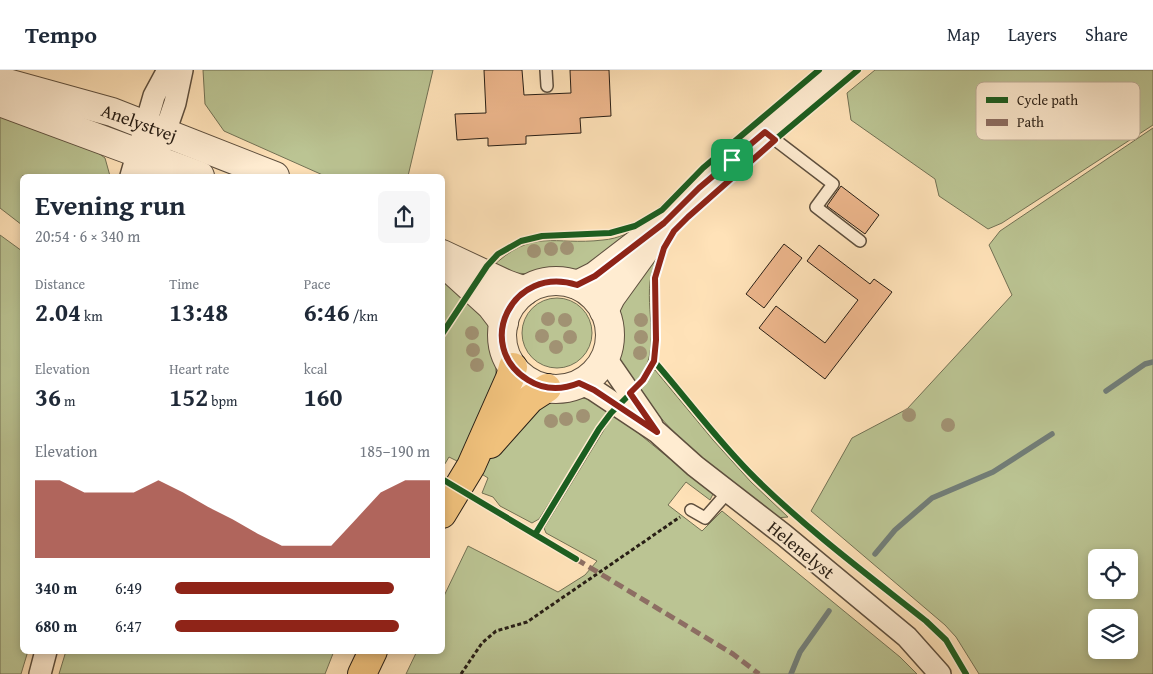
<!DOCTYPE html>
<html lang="en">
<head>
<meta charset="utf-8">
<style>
	:root { --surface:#fff; --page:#f6f6f7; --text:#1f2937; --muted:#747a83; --line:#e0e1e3; --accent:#8f2418 }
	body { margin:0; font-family:"Gentium Book Plus",serif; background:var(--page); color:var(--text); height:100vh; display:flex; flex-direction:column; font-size:19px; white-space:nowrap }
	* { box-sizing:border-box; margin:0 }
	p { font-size:16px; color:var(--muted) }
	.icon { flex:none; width:28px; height:28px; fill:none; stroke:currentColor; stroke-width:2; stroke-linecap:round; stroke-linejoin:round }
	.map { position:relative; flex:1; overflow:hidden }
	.details { position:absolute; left:20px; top:104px; width:425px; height:480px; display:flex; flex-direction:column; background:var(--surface); border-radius:8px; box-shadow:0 2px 8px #0003 }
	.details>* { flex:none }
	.fabs { position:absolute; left:1088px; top:479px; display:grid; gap:10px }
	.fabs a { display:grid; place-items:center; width:50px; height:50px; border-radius:8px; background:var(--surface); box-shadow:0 2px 8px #0003; font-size:25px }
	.pin { position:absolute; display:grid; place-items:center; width:42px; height:42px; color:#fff; margin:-21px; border-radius:10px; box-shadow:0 2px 8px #0006 }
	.round { display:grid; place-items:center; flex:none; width:52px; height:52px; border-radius:8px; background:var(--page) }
	.headline { display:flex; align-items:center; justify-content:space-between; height:85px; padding:0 15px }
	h1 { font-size:28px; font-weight:700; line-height:38px }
	.figures { display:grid; grid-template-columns:repeat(3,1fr); gap:8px; height:85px; padding:5px 15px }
	.figures div { display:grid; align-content:center }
	.figures b { font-size:25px; font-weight:700 }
	.figures small { font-size:14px; font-weight:400 }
	.figures p { font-size:14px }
	.chart { height:140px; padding:10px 15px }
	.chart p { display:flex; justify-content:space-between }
	.chart svg { width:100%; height:90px; margin-top:5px; fill:var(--accent); opacity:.7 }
	ul { padding:0 15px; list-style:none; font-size:16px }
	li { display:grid; grid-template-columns:80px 60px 1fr; align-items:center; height:38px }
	li i { height:12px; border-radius:6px; background:var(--accent) }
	header { display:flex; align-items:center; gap:30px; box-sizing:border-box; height:70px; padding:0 25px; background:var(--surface); border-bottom:1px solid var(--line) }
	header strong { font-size:24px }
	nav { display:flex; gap:28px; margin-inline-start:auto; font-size:18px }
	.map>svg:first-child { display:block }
</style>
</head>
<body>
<header>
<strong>Tempo</strong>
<nav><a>Map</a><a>Layers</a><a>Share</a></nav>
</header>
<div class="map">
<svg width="1153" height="604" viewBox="0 0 1153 604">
	<rect width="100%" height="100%" fill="#ffe2b8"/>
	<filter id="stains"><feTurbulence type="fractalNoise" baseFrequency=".004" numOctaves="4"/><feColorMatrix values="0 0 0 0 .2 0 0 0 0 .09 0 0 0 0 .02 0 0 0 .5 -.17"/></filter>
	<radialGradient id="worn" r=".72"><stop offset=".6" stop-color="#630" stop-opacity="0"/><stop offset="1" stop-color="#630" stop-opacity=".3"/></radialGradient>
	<g fill="#bbc493" stroke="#727154" fill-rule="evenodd">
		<path d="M203,0H433L408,106H325L224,61L205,34Z"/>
		<path d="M875,0H1153V55L1002,153L988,159L939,126L935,109L851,50L847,23Z"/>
		<path d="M0,42L90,77L105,88L110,106H22V155L0,138Z"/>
		<path d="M1153,58V604H979L956,567L945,555L811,441L852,368L907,339L1012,225L989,175L1000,161ZM1096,488H1129V520H1096ZM1096,548H1129V580H1096Z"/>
		<path d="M647,155L580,200L557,198L531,204L498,202L491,198C533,157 553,176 603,170C618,169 633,161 647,155Z"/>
		<path d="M0,165L22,181V581H28L21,604H0Z"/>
		<path d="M664,172C659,185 652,197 650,212C646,248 663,286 633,316L620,292L622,265L618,241L629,215Z"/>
		<path d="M443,204L467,221L443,257Z"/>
		<path d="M471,226L488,246L495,285L497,320L459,392L449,387L443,397V269Z"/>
		<circle cx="557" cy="263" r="35"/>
		<path d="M655,300L713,370L751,412L788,447L775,448C727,409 676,372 639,321L648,310L652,301Z"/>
		<path d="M589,328L609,340L539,449L532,453L500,436L493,427L482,423L488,408L480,403L515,354L548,329Z"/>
		<path d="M616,345L713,424L710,430L686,412L668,435L702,461L722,441L900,587L917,604H406L417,581H442L443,528L468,476L558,522L585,505L597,491L546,463L544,458L610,350Z"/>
		<path d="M66,581H334L325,604H59Z"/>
	</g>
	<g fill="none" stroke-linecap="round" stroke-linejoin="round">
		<g stroke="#727d77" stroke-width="5.5">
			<path d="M1106,321L1145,294L1153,292"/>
			<path d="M875,484L895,460L932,428L993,402L1052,364"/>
			<path d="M791,604L800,582L829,541"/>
		</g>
	</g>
	<g fill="#edb68c" stroke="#281e15">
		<path d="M484,0H522L524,25L571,23L570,0H609L611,46L580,48L581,63L526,66V74L488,76V68L457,70L455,44L486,43Z"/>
		<path d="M841,116L879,145L865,164L827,136Z"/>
		<path d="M784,174L802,188L764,238L746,224Z"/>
		<path d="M819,175L870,214L874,209L892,222L825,309L759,258L776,236L825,273L858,230L807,191Z"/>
	</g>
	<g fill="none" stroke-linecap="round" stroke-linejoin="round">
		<defs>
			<g id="service">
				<path d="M546,0L547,16"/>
				<path d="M765,62L833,114L816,137L860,171"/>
				<path d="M691,440L705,448L728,422"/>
			</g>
			<g id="minor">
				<path d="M131,106L154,26L168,0"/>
				<path d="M150,106L175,33L182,0"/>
				<path d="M605,287L652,355"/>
				<path d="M579,313L594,320L657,362L695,396L784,465L907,567L940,604"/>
				<path d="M40,604L46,581"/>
			</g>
			<g id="tertiary">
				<path d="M0,11L112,42L275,106"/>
				<path d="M0,32L200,106"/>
				<path d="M442,184L506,214L525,221"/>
				<path d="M447,196L491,236L504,253"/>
				<circle cx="556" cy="265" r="54"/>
				<path d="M577,215L595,206L664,153L699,118L838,0"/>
				<path d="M604,241L611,227L650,173"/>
			</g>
			<g id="trunk">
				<path d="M490,374L530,329L547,318"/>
				<path d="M442,444L471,396L510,308L513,297"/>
				<path d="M362,604L373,581"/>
			</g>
		</defs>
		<use href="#service" stroke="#5e4f3e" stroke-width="14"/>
		<use href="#minor" stroke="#5e4f3e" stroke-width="24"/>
		<use href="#tertiary" stroke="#5e4f3e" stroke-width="30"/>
		<use href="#trunk" stroke="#281e15" stroke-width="30"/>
		<path stroke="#281e15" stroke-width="3" stroke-dasharray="4 2.5" stroke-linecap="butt" d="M461,604L482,573L496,561L527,552L680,447"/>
		<use href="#service" stroke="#ffecd1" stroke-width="11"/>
		<use href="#minor" stroke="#ffecd1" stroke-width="21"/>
		<use href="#tertiary" stroke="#ffecd1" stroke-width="28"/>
		<use href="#trunk" stroke="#f0c17c" stroke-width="28"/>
		<path stroke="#8d6e63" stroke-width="5" stroke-dasharray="10 5" stroke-linecap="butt" d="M576,489L733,584L759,604"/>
		<defs>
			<g id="cycleway">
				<path d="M442,264L487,196L498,184L521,171L542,166L610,163L635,156L662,140L703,98L819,0"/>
				<path d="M654,291C688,330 719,373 756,409C809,461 868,505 926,551L946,570L966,604"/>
				<path d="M442,409L576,489"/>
				<path d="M536,463L599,359L611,343L643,311L654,291L656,271L655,208L664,178L674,161L733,105L858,0"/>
			</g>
		</defs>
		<use href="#cycleway" stroke="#ffecd1" stroke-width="9"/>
		<use href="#cycleway" stroke="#1b5e20" stroke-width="6"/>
	</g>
	<g fill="#a19273">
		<circle cx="567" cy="178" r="7"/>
		<circle cx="551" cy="179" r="7"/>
		<circle cx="534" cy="181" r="7"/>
		<circle cx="548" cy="249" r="7"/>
		<circle cx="565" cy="250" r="7"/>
		<circle cx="641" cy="250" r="7"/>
		<circle cx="472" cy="263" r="7"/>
		<circle cx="542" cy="266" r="7"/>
		<circle cx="570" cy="267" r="7"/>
		<circle cx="641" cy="267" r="7"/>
		<circle cx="556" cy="277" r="7"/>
		<circle cx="473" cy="280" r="7"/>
		<circle cx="640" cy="283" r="7"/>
		<circle cx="477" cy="295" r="7"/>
		<circle cx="909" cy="345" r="7"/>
		<circle cx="583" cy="346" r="7"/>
		<circle cx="566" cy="349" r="7"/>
		<circle cx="551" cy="351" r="7"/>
		<circle cx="948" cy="355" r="7"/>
	</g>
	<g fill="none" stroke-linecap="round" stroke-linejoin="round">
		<defs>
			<path id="route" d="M765,62L775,70L688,147L674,161L664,178L655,208L656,270L654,291L643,310L630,323L657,362L594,320L579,313C562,320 544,320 528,310C473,276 512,194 577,215L595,206L664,153L699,118Z"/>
		</defs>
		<use href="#route" stroke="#fff" stroke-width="10"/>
		<use href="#route" stroke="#8f2418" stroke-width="6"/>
	</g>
	<g text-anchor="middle" stroke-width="4" stroke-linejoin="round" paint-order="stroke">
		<g font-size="18" fill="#281e15" stroke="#ffecd1">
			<text transform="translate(139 53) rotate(20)" y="6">Anelystvej</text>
			<text transform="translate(801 480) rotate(39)" y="6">Helenelyst</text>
		</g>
	</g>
	<rect x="976" y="12" width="164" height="58" rx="8" fill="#ffecd1" stroke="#beae99" stroke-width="1"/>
	<rect x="986" y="27" width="22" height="6" fill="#1b5e20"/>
	<rect x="986" y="49" width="22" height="7" fill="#8d6e63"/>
	<g font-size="14" fill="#281e15">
		<text x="1017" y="35">Cycle path</text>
		<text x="1017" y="57">Path</text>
	</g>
	<rect width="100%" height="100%" filter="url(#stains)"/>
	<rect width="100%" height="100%" fill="url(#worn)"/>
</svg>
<div class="fabs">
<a><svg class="icon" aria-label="locate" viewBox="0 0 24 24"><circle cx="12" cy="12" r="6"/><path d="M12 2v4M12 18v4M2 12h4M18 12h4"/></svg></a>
<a><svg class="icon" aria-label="layers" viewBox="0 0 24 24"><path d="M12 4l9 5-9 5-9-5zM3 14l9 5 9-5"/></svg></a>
</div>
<div class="pin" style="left:732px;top:90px;background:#1e9e55"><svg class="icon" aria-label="arrive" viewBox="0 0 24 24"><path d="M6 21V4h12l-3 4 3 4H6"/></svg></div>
<section class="details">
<div class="headline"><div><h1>Evening run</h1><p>20:54 · 6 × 340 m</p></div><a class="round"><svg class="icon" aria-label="share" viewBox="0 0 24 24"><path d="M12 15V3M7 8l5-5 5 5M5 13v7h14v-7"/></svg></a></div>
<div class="figures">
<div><p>Distance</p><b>2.04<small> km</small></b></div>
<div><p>Time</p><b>13:48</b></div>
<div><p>Pace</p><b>6:46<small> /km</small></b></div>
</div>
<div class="figures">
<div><p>Elevation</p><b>36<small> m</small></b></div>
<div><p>Heart rate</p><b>152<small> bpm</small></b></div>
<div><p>kcal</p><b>160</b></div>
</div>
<div class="chart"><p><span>Elevation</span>185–190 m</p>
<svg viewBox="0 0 160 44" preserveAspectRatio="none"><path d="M0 44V6L10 6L20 12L30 12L40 12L50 6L60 12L70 19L80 25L90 32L100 38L110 38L120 38L130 25L140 12L150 6L160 6V44z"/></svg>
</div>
<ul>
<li><b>340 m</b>6:49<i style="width:86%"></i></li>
<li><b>680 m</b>6:47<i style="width:88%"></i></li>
</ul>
</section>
</div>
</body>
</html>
